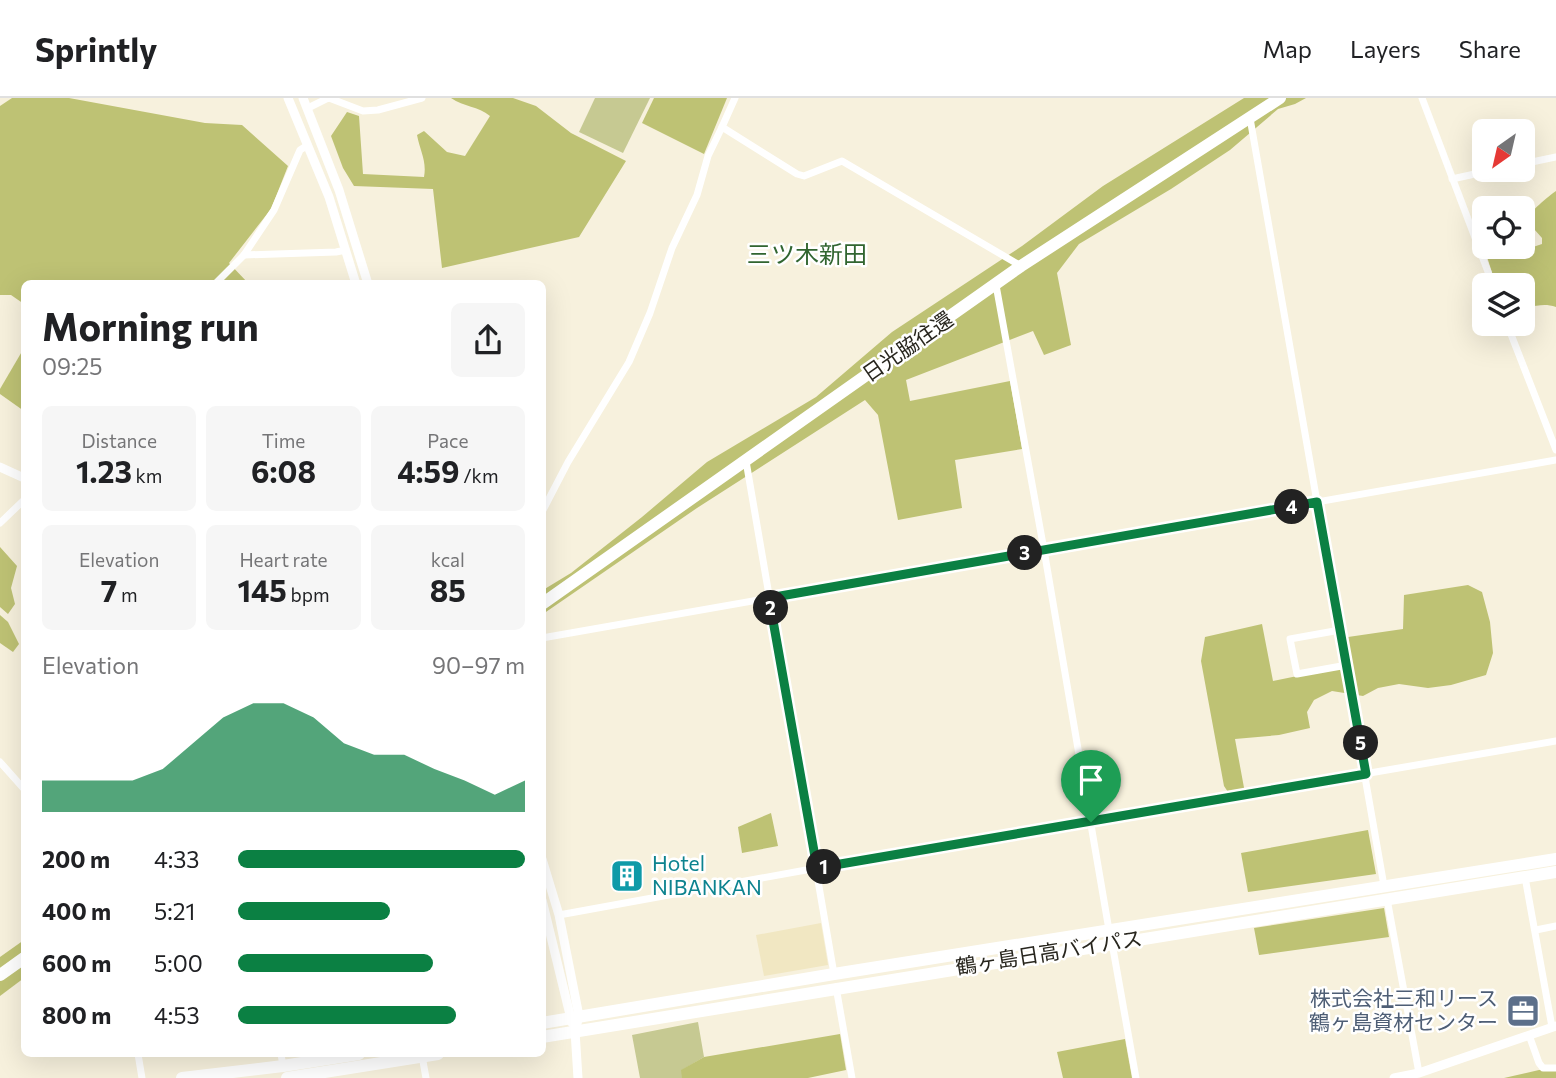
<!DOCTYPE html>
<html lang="en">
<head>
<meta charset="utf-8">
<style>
	:root { --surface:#fff; --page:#f6f6f6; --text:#202124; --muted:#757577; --line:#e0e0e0; --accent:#0b8043 }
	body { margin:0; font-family:Commissioner,"Noto Sans JP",sans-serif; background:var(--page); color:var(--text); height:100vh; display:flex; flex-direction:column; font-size:26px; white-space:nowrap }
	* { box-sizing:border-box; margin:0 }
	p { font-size:23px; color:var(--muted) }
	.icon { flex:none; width:38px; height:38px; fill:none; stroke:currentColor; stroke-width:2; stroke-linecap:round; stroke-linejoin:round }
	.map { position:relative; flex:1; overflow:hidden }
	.panel { position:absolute; left:21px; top:182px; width:525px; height:777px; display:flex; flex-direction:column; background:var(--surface); border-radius:10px; box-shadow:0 7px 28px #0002 }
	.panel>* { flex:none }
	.needle { width:46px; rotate:214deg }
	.controls { position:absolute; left:1472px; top:21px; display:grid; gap:14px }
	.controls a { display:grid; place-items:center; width:63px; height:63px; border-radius:10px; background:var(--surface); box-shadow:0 7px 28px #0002; font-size:35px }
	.pin { position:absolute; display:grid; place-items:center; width:60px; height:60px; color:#fff; margin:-72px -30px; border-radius:50% 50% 50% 0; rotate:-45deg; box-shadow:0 0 7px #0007 }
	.pin .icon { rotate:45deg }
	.km { position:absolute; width:35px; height:35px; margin:-18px; border-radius:50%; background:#222; color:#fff; font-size:19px; line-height:35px; text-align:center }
	.round { display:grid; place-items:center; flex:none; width:74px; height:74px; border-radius:10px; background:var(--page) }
	.headline { display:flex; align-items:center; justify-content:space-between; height:119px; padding:0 21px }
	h1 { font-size:38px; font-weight:700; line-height:52px }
	.stats { display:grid; grid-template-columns:repeat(3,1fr); gap:10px; height:119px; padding:7px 21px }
	.stats div { display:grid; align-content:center; border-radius:10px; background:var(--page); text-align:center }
	.stats b { font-size:30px; font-weight:700 }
	.stats small { font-size:19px; font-weight:400 }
	.stats p { font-size:19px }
	.chart { height:196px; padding:14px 21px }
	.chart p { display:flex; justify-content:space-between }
	.chart svg { width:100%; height:126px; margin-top:7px; fill:var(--accent); opacity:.7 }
	ul { padding:0 21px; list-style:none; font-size:23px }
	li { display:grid; grid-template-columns:112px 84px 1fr; align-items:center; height:52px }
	li i { height:18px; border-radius:9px; background:var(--accent) }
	header { display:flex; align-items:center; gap:42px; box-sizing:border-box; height:98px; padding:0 35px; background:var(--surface); border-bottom:2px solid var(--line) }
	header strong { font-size:33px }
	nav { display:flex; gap:38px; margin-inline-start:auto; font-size:24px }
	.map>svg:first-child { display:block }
</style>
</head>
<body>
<header>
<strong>Sprintly</strong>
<nav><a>Map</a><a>Layers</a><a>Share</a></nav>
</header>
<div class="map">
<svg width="1556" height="980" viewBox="0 0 1556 980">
	<rect width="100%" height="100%" fill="#f7f1dd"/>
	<g fill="#c6c992">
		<path d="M595,0H650L623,55L579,34Z"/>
		<path d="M698,924L704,959L682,972V980H640L632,937Z"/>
	</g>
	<g fill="#bec274">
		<path d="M12,0H69L205,25L242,27L288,68L271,111L229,165L248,185L24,186V206L11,197H0V8Z"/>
		<path d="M451,0H513L536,8L571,35L626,63L579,139L442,170L433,91L354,88L343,70L331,38L347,14L359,18L363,76L424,79C427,63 420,53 417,37L424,33L447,54L465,58L490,18C478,8 464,9 451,0Z"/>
		<path d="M654,0H727L704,56L642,25Z"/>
		<path d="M1244,0H1306L1295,6L1278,11L1230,52L1171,91L1079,146L1057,175L1071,247L1044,257L1033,233L906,282L910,303L1010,283L1022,351L955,362L962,410L898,422L878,317L865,302L697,410L543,516V492L571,475L642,419L707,364L816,299L892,234L1022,148L1103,88Z"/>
		<path d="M1556,93V209C1542,204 1535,210 1523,208L1522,187H1496L1482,143L1484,141V149H1520L1527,151L1542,146V140L1526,122C1529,114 1549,98 1556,93Z"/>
		<path d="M24,250V313L0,296V291Z"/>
		<path d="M0,449L17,468L11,490L15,506L8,516L0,509Z"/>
		<path d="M1468,487L1482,494L1490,524L1493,555L1486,577L1451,587L1428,590L1399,586L1378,590L1363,598L1332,593L1314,602L1307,614L1310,630L1279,637L1235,641L1245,695L1230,697L1224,688L1201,563L1205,539L1262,526L1273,583L1351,567L1348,539L1403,531L1404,497Z"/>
		<path d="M0,517L8,524L19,546L13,554L0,545Z"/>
		<path d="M771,715L778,748L742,755L738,729Z"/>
		<path d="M1368,732L1376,776L1248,794L1241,755Z"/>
		<path d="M1384,810L1389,839L1259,857L1254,830Z"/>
		<path d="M24,842V880L0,898V859Z"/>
		<path d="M840,936L846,972L808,980H682L681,972L704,959Z"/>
		<path d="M1125,941L1132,980H1063L1057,954Z"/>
		<path d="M1539,972H1556V980H1504Z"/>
	</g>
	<path fill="#f1e7c2" d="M821,825L828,867L764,878L756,837Z"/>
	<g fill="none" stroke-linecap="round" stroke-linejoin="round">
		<g stroke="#fff" stroke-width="7">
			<path d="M329,0L363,13L378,12L422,0"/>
			<path d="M1422,0L1493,187"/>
			<path d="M308,10L328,0"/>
			<path d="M1250,20L1384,788"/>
			<path d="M722,29L735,0"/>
			<path d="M1522,66L1556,59"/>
			<path d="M1452,81L1493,72"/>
			<path d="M244,157L336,154L346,152"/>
			<path d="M215,186L244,157L274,112L300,52L308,47"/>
			<path d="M996,187L1044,452L1109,832"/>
			<path d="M1507,226L1556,352"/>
			<path d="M746,363L834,876"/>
			<path d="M542,414L568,364L629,264L650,215L672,150L697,97L708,58L722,29L797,76L804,78L842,63L1021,168"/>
			<path d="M0,425L24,402"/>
			<path d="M1340,532L1290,541L1297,576L1347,567"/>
			<path d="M542,540L1556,362"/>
			<path d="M0,664L24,691"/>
			<path d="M1525,779L1552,929"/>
			<path d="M1387,801L1419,975"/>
			<path d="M559,817L817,770L1556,643"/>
			<path d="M1536,832L1556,828"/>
			<path d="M1112,845L1136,980"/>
			<path d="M836,889L852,980"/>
			<path d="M1529,937L1539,965L1543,970H1556"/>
			<path d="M138,956L142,980"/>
			<path d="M281,956L283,968"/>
			<path d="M422,958L426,980"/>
		</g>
		<g stroke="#fff" stroke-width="9">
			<path d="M288,0L329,99L356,186"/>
			<path d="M303,0L339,92L368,186"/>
			<path d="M0,369L24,380"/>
			<path d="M542,761L559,817L579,918L575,933L578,980"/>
			<path d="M542,802L572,925"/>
			<path d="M1394,980L1419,975L1556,928"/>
		</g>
		<g stroke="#fff" stroke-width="12">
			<path d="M542,506L1021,168L1280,0"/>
			<path d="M0,877L24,860"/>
			<path d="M542,925L834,876L1556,761"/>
			<path d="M542,939L1556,774"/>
			<path d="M182,980L283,968L359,956"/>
			<path d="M287,980L438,956"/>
		</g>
	</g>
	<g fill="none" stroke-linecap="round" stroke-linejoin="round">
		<defs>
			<path id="route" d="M1317,404L1366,676L817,770L769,500Z"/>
		</defs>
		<use href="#route" stroke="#fff" stroke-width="14"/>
		<use href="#route" stroke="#0b8043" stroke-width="9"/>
	</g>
	<defs>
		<symbol id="building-square" viewBox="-11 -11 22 22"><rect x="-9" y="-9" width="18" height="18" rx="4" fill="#0f9aa8" stroke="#fff"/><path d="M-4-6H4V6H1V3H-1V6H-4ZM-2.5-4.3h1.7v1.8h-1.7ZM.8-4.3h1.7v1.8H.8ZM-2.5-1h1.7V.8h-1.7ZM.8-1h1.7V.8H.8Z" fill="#fff"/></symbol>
		<symbol id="office-square" viewBox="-11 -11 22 22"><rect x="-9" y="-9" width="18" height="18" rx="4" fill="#5c6f8a" stroke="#fff"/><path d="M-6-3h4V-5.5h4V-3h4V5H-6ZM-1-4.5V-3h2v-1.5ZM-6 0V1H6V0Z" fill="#fff"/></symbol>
	</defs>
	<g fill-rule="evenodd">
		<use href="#building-square" x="608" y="759" width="38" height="38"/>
		<use href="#office-square" x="1504" y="894" width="38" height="38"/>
	</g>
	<g text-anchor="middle" stroke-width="5" stroke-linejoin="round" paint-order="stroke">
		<g font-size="21" fill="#28261e" stroke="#fff">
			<text transform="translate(908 249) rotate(-35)" y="7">日光脇往還</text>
			<text transform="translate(1049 855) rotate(-9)" y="7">鶴ヶ島日高バイパス</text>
		</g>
		<g font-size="21" fill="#0d838f" stroke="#fff" text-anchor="start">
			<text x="652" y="773">Hotel<tspan x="652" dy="24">NIBANKAN</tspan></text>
		</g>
		<g font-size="21" fill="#4e5e75" stroke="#fff" text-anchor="end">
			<text x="1498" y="908">株式会社三和リース<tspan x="1498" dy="24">鶴ヶ島資材センター</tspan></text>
		</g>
		<g font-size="24" fill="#316530" stroke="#fff">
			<text x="807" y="165">三ツ木新田</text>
		</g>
	</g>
</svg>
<div class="controls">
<a><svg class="needle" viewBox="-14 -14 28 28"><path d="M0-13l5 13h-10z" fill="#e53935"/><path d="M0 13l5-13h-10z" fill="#757577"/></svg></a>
<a><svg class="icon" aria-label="locate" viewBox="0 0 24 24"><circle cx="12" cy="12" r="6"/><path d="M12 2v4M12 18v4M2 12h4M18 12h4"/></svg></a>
<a><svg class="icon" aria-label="layers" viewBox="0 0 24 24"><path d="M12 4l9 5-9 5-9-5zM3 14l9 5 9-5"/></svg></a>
</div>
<div class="pin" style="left:1091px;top:724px;background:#1e9e55"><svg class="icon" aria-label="arrive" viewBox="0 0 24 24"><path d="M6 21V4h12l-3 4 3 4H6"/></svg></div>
<b class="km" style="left:824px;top:769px">1</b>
<b class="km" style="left:771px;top:510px">2</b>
<b class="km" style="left:1025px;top:455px">3</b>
<b class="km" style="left:1292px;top:409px">4</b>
<b class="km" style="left:1361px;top:645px">5</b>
<section class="panel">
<div class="headline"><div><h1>Morning run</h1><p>09:25</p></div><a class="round"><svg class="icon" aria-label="share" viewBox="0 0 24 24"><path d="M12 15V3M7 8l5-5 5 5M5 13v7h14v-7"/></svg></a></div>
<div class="stats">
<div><p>Distance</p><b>1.23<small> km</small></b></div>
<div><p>Time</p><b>6:08</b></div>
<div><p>Pace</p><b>4:59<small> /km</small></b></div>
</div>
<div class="stats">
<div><p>Elevation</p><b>7<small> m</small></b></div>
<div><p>Heart rate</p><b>145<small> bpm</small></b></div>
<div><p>kcal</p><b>85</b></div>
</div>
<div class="chart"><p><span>Elevation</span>90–97 m</p>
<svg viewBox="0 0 160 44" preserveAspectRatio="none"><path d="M0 44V33L10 33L20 33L30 33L40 29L50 20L60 11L70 6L80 6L90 11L100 20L110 24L120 24L130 29L140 33L150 38L160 33V44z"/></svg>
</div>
<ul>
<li><b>200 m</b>4:33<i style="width:100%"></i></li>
<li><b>400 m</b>5:21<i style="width:53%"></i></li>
<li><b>600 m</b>5:00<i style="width:68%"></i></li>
<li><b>800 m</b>4:53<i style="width:76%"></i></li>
</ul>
</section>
</div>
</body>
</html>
